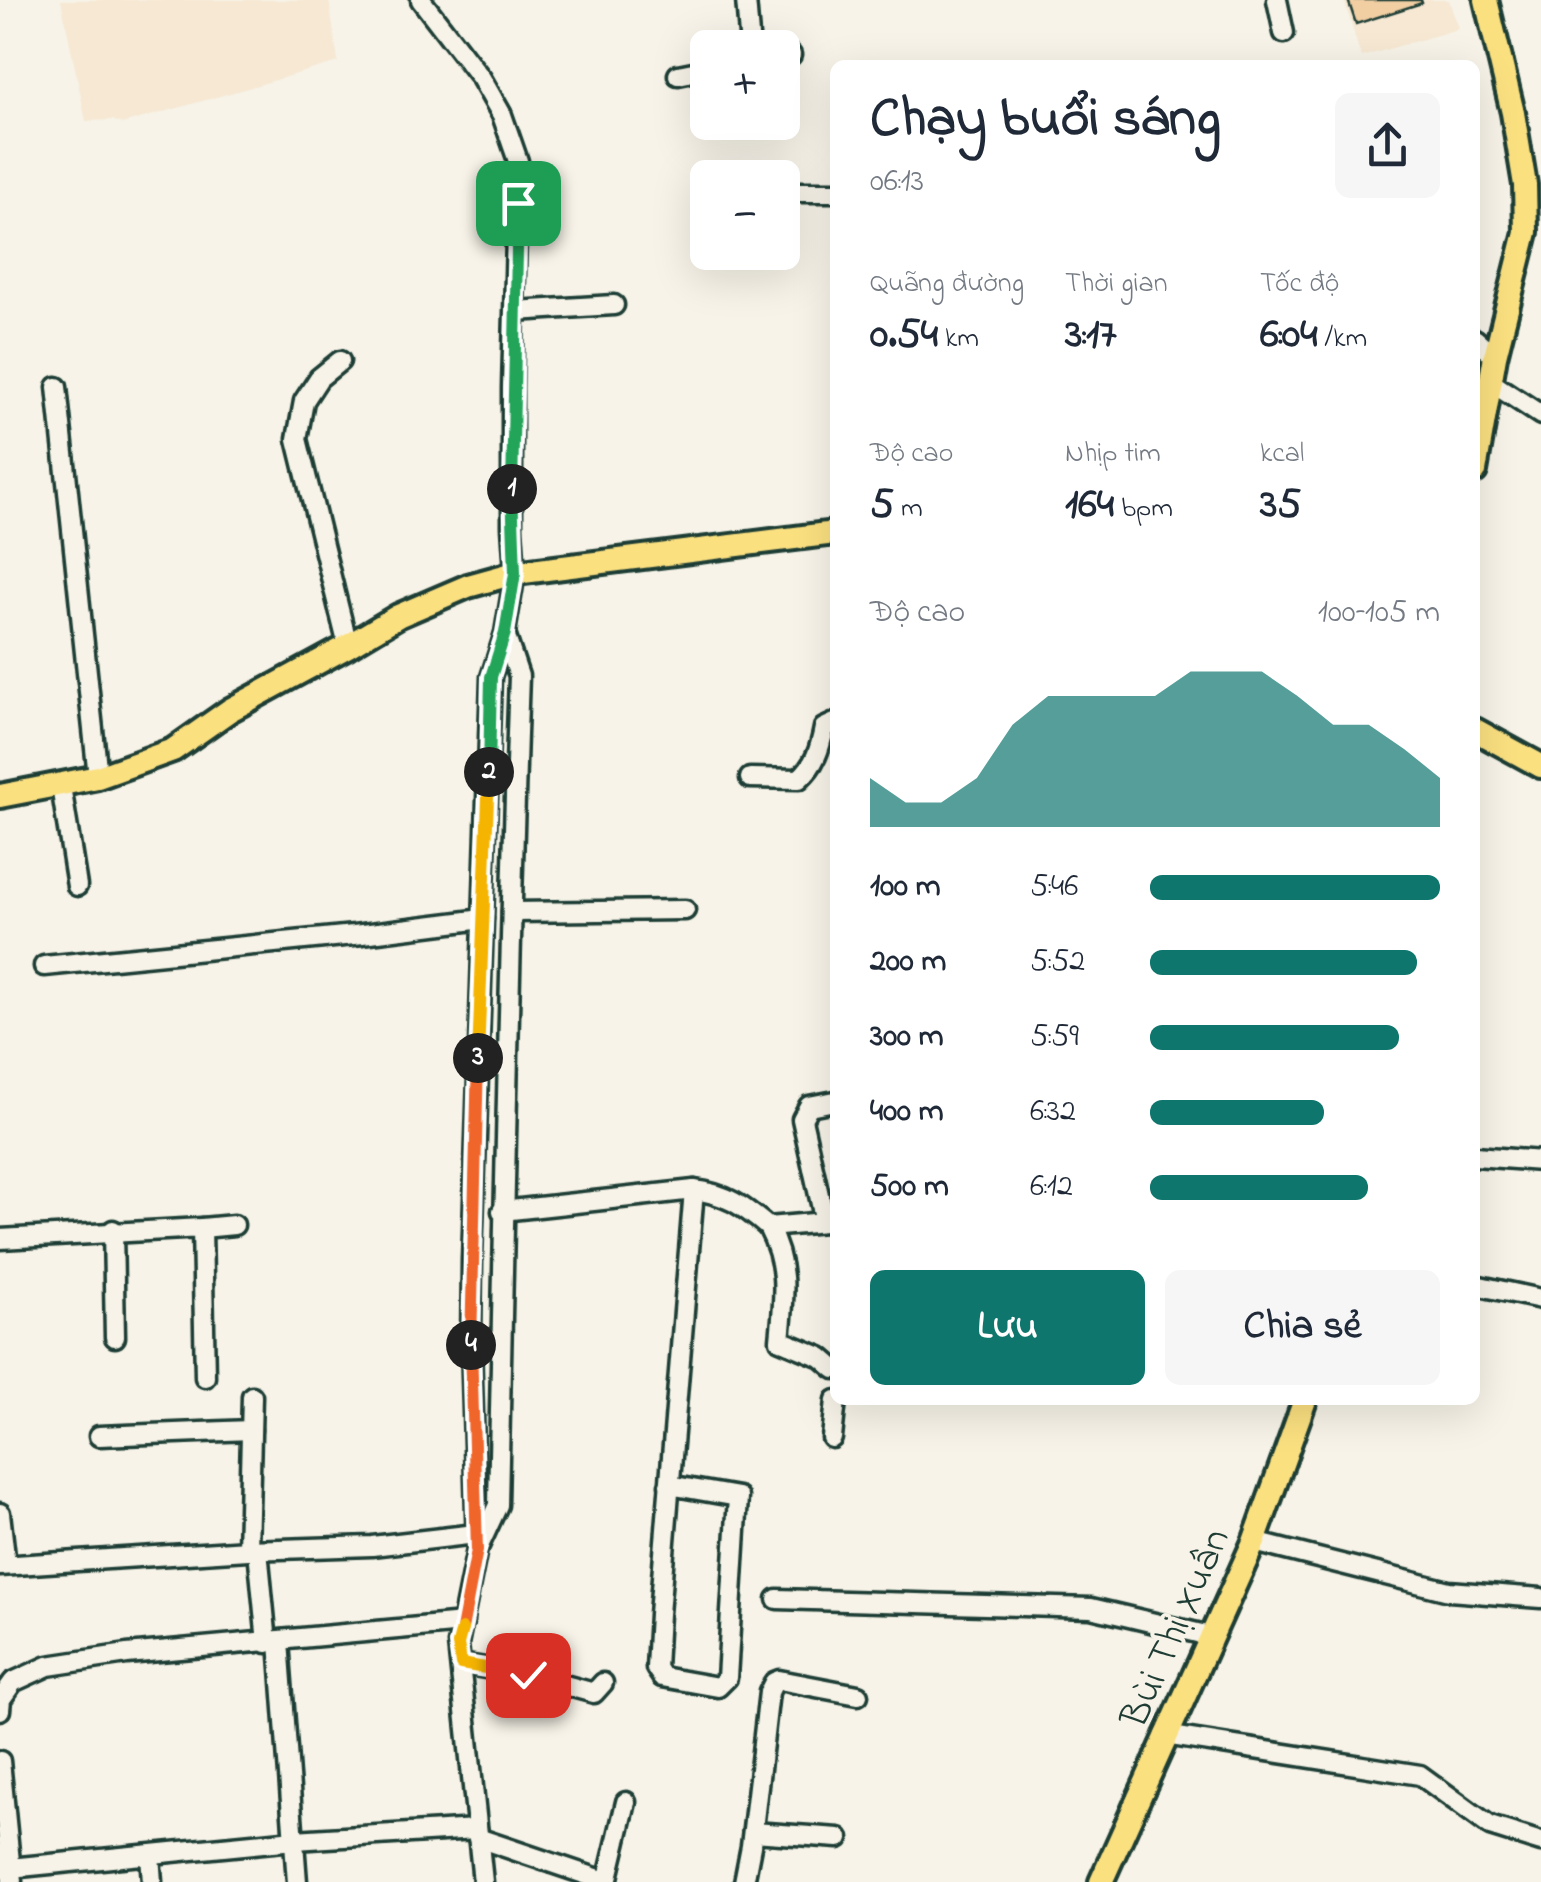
<!DOCTYPE html>
<html lang="vi">
<head>
<meta charset="utf-8">
<style>
	:root { --surface:#fff; --page:#f6f6f7; --text:#1f2937; --muted:#747a83; --accent:#0f766e }
	body { margin:0; font-family:"Indie Flower",sans-serif; background:var(--page); color:var(--text); height:100vh; display:flex; flex-direction:column; font-size:38px; white-space:nowrap }
	* { box-sizing:border-box; margin:0 }
	p { font-size:32px; color:var(--muted) }
	.icon { flex:none; width:55px; height:55px; fill:none; stroke:currentColor; stroke-width:2; stroke-linecap:round; stroke-linejoin:round }
	.map { position:relative; flex:1; overflow:hidden }
	.side { position:absolute; left:830px; top:60px; width:650px; height:1345px; display:flex; flex-direction:column; background:var(--surface); border-radius:15px; box-shadow:0 10px 40px #0002 }
	.side>* { flex:none }
	.fabs { position:absolute; left:690px; top:30px; display:grid; gap:20px }
	.fabs a { display:grid; place-items:center; width:110px; height:110px; border-radius:15px; background:var(--surface); box-shadow:0 10px 40px #0002; font-size:50px }
	.pin { position:absolute; display:grid; place-items:center; width:85px; height:85px; color:#fff; margin:-42px; border-radius:20px; box-shadow:0 5px 15px #0006 }
	.km { position:absolute; width:50px; height:50px; margin:-25px; border-radius:50%; background:#222; color:#fff; font-size:28px; line-height:50px; text-align:center }
	.round { display:grid; place-items:center; flex:none; width:105px; height:105px; border-radius:15px; background:var(--page) }
	.head { display:flex; align-items:center; justify-content:space-between; height:170px; padding:0 40px }
	h1 { font-size:55px; font-weight:800; line-height:75px }
	.figures { display:grid; grid-template-columns:repeat(3,1fr); gap:15px; height:170px; padding:10px 40px }
	.figures div { display:grid; align-content:center }
	.figures b { font-size:42px; font-weight:800 }
	.figures small { font-size:28px; font-weight:400 }
	.figures p { font-size:28px }
	.chart { height:280px; padding:20px 40px }
	.chart p { display:flex; justify-content:space-between }
	.chart svg { width:100%; height:180px; margin-top:10px; fill:var(--accent); opacity:.7 }
	.button { display:flex; gap:20px; margin-top:auto; padding:20px 40px }
	.button a { flex:1; height:115px; border-radius:15px; background:var(--accent); color:#fff; font-size:40px; font-weight:800; line-height:115px; text-align:center }
	.button a+a { background:var(--page); color:var(--text) }
	ul { padding:0 40px; list-style:none; font-size:32px }
	li { display:grid; grid-template-columns:160px 120px 1fr; align-items:center; height:75px }
	li i { height:25px; border-radius:12px; background:var(--accent) }
	.map>svg:first-child { display:block }
</style>
</head>
<body>
<div class="map">
<svg width="1541" height="1882" viewBox="0 0 1541 1882">
	<rect width="100%" height="100%" fill="#f7f3e8"/>
	<filter id="ink" filterUnits="userSpaceOnUse"><feTurbulence type="fractalNoise" baseFrequency=".01" numOctaves="2"/><feDisplacementMap in="SourceGraphic" scale="20" xChannelSelector="R" yChannelSelector="G"/><feConvolveMatrix kernelMatrix="1 2 1 2 8 2 1 2 1" color-interpolation-filters="sRGB"/></filter>
	<g filter="url(#ink)">
		<g fill="#f6e8d3">
			<path d="M61,0H329L338,62L122,124L113,120L86,121Z"/>
			<path d="M1344,0H1449L1458,29L1361,57Z"/>
		</g>
		<path fill="#f2cea3" stroke="#1f3d34" stroke-width="2.5" d="M1348,0H1421L1422,3L1356,24Z"/>
		<g fill="none" stroke-linecap="round" stroke-linejoin="round">
			<defs>
				<g id="minor">
					<path d="M421,0L481,78L502,115L518,161L512,388V527L515,573L505,633L491,677L472,1260L471,1344L477,1549L458,1644L483,1882"/>
					<path d="M746,0L750,48"/>
					<path d="M1277,0L1284,33"/>
					<path d="M782,56L791,55"/>
					<path d="M678,75L708,69"/>
					<path d="M783,192H835"/>
					<path d="M515,311L614,305"/>
					<path d="M1475,339L1495,356"/>
					<path d="M340,361L319,378L304,401L297,439L348,646"/>
					<path d="M1492,383L1541,415"/>
					<path d="M57,387L98,777"/>
					<path d="M750,778L799,779C815,765 820,749 824,728L835,723"/>
					<path d="M61,786L77,886"/>
					<path d="M512,912L685,910"/>
					<path d="M44,966L354,935L483,919"/>
					<path d="M1475,1156L1541,1161"/>
					<path d="M502,1211L694,1190C727,1194 743,1206 768,1227L825,1222L802,1119L809,1106L835,1101"/>
					<path d="M768,1227C789,1267 784,1297 780,1340L821,1357L835,1369"/>
					<path d="M202,1228L234,1225"/>
					<path d="M113,1230L115,1337"/>
					<path d="M0,1239L202,1228L205,1377"/>
					<path d="M1475,1285L1541,1299"/>
					<path d="M252,1396L248,1550L372,1546L476,1534"/>
					<path d="M99,1436L251,1430"/>
					<path d="M832,1438L836,1400"/>
					<path d="M669,1485L738,1497L727,1678L718,1687L662,1677L656,1668L659,1614L694,1190"/>
					<path d="M0,1513L6,1565"/>
					<path d="M1254,1542L1449,1591L1541,1598"/>
					<path d="M479,1546L498,1505C504,1229 509,952 519,676L505,634"/>
					<path d="M258,1550L267,1643"/>
					<path d="M0,1566L248,1550"/>
					<path d="M777,1599L1091,1608L1210,1636"/>
					<path d="M279,1642L297,1882"/>
					<path d="M461,1664L528,1675L594,1693L603,1683"/>
					<path d="M0,1710L1,1699L13,1682L48,1666L127,1654L463,1623"/>
					<path d="M1165,1735L1420,1775L1490,1826L1541,1842"/>
					<path d="M0,1761L12,1882"/>
					<path d="M753,1832L839,1838"/>
					<path d="M478,1838L608,1882"/>
					<path d="M150,1855L152,1882"/>
					<path d="M0,1869L294,1840L477,1829"/>
					<path d="M607,1882L626,1802"/>
					<path d="M744,1882L751,1846L769,1692L774,1682L779,1680L858,1695"/>
				</g>
				<g id="major">
					<path d="M1475,471L1495,356L1526,232L1525,185L1513,113L1486,0"/>
					<path d="M1475,730L1541,766"/>
					<path d="M0,796L98,777L173,750L230,710L348,646L398,616L468,586L515,573L835,533"/>
					<path d="M1101,1882L1254,1542L1305,1400"/>
				</g>
			</defs>
			<use href="#minor" stroke="#1f3d34" stroke-width="25"/>
			<use href="#major" stroke="#1f3d34" stroke-width="30"/>
			<use href="#minor" stroke="#f7f3e8" stroke-width="18"/>
			<use href="#major" stroke="#fbe080" stroke-width="22"/>
		</g>
	</g>
	<g fill="none" stroke-linecap="round" stroke-linejoin="round" filter="url(#ink)">
		<defs>
			<path id="split-1" d="M512,489L518,203"/>
			<path id="split-2" d="M489,772L491,677L505,633L515,573L512,489"/>
			<path id="split-3" d="M478,1058L489,772"/>
			<path id="split-4" d="M471,1345L478,1058"/>
			<path id="split-5" d="M462,1629L477,1550L471,1345"/>
			<path id="split-6" d="M462,1629L458,1644L461,1664L528,1675"/>
		</defs>
		<use href="#split-1" stroke="#fff" stroke-width="20"/>
		<use href="#split-2" stroke="#fff" stroke-width="20"/>
		<use href="#split-3" stroke="#fff" stroke-width="20"/>
		<use href="#split-4" stroke="#fff" stroke-width="20"/>
		<use href="#split-5" stroke="#fff" stroke-width="20"/>
		<use href="#split-6" stroke="#fff" stroke-width="20"/>
		<use href="#split-1" stroke="#22a559" stroke-width="12"/>
		<use href="#split-2" stroke="#22a559" stroke-width="12"/>
		<use href="#split-3" stroke="#f5b400" stroke-width="12"/>
		<use href="#split-4" stroke="#f0652b" stroke-width="12"/>
		<use href="#split-5" stroke="#f0652b" stroke-width="12"/>
		<use href="#split-6" stroke="#f5b400" stroke-width="12"/>
	</g>
	<g text-anchor="middle" stroke-width="8" stroke-linejoin="round" paint-order="stroke">
		<g font-size="40" fill="#1f3d34" stroke="#f7f3e8">
			<text transform="translate(1173 1627) rotate(-66)" y="14">Bùi Thị Xuân</text>
		</g>
	</g>
</svg>
<div class="fabs">
<a>+</a>
<a>−</a>
</div>
<div class="pin" style="left:518px;top:203px;background:#1e9e55"><svg class="icon" aria-label="arrive" viewBox="0 0 24 24"><path d="M6 21V4h12l-3 4 3 4H6"/></svg></div>
<div class="pin" style="left:528px;top:1675px;background:#d93025"><svg class="icon" aria-label="check" viewBox="0 0 24 24"><path d="M5 12l5 5 9-10"/></svg></div>
<b class="km" style="left:512px;top:489px">1</b>
<b class="km" style="left:489px;top:772px">2</b>
<b class="km" style="left:478px;top:1058px">3</b>
<b class="km" style="left:471px;top:1345px">4</b>
<section class="side">
<div class="head"><div><h1>Chạy buổi sáng</h1><p>06:13</p></div><a class="round"><svg class="icon" aria-label="share" viewBox="0 0 24 24"><path d="M12 15V3M7 8l5-5 5 5M5 13v7h14v-7"/></svg></a></div>
<div class="figures">
<div><p>Quãng đường</p><b>0.54<small> km</small></b></div>
<div><p>Thời gian</p><b>3:17</b></div>
<div><p>Tốc độ</p><b>6:04<small> /km</small></b></div>
</div>
<div class="figures">
<div><p>Độ cao</p><b>5<small> m</small></b></div>
<div><p>Nhịp tim</p><b>164<small> bpm</small></b></div>
<div><p>kcal</p><b>35</b></div>
</div>
<div class="chart"><p><span>Độ cao</span>100–105 m</p>
<svg viewBox="0 0 160 44" preserveAspectRatio="none"><path d="M0 44V32L10 38L20 38L30 32L40 19L50 12L60 12L70 12L80 12L90 6L100 6L110 6L120 12L130 19L140 19L150 25L160 32V44z"/></svg>
</div>
<ul>
<li><b>100 m</b>5:46<i style="width:100%"></i></li>
<li><b>200 m</b>5:52<i style="width:92%"></i></li>
<li><b>300 m</b>5:59<i style="width:86%"></i></li>
<li><b>400 m</b>6:32<i style="width:60%"></i></li>
<li><b>500 m</b>6:12<i style="width:75%"></i></li>
</ul>
<div class="button"><a>Lưu</a><a>Chia sẻ</a></div>
</section>
</div>
</body>
</html>
